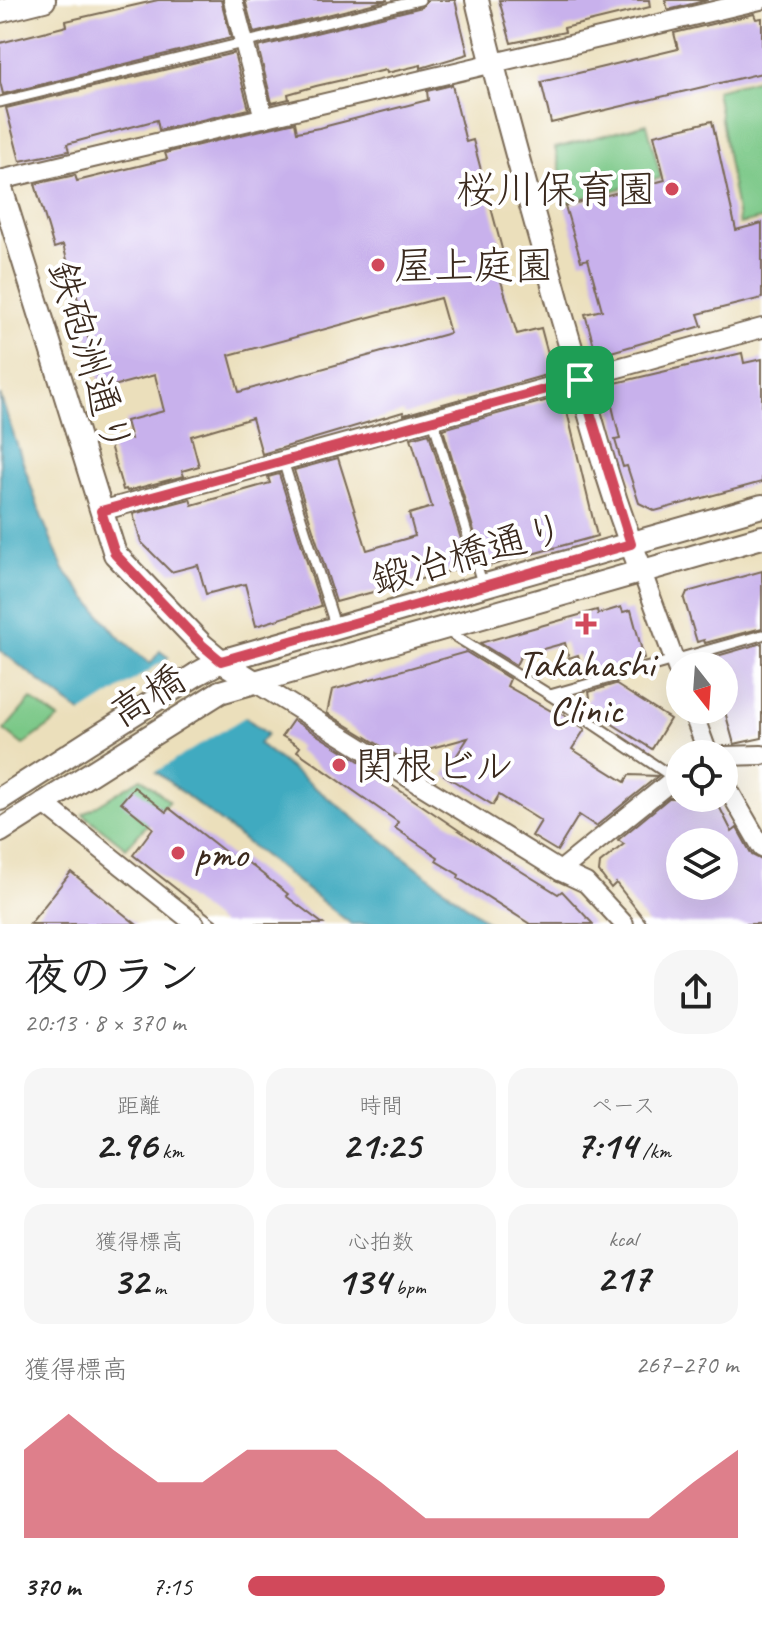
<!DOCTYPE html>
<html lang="ja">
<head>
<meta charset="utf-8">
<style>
	:root { --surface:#fff; --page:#f6f6f6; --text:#222; --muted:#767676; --accent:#d1495b }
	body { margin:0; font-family:Caveat,"Klee One",sans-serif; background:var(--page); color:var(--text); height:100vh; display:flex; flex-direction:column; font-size:30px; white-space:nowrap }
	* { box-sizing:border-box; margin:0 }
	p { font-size:26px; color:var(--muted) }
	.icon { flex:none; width:44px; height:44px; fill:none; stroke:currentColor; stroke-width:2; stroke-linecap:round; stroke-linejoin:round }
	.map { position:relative; height:924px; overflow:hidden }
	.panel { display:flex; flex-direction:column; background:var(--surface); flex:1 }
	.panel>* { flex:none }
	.needle { width:52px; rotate:163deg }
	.tools { position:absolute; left:666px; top:652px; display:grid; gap:16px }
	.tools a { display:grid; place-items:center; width:72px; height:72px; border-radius:50%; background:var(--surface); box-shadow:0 8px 32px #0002; font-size:40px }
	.pin { position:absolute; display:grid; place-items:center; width:68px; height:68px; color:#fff; margin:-34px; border-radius:16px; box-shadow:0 4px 12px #0006 }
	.round { display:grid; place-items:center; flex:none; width:84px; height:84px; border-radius:32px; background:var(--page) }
	.overview { display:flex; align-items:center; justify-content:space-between; height:136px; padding:0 24px }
	h1 { font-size:44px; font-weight:700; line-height:60px }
	.stats { display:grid; grid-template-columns:repeat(3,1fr); gap:12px; height:136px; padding:8px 24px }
	.stats div { display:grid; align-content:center; border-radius:20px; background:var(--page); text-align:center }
	.stats b { font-size:40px; font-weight:700 }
	.stats small { font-size:22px; font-weight:400 }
	.stats p { font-size:22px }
	.chart { height:224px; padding:16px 24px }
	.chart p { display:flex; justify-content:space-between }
	.chart svg { width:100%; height:144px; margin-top:8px; fill:var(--accent); opacity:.7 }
	ul { padding:0 24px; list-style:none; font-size:26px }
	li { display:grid; grid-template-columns:128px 96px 1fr; align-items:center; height:60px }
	li i { height:20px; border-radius:10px; background:var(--accent) }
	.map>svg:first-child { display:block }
</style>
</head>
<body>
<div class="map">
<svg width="762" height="924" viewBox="0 0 762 924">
	<rect width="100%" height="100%" fill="#fff"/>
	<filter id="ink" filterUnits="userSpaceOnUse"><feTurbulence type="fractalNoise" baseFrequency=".0125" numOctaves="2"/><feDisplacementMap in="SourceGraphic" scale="16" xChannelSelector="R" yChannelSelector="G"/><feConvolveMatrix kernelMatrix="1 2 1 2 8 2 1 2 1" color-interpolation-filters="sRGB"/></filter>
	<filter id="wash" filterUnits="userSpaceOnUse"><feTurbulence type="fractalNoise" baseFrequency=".006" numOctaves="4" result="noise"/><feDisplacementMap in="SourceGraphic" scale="32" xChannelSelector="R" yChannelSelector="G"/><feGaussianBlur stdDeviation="1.8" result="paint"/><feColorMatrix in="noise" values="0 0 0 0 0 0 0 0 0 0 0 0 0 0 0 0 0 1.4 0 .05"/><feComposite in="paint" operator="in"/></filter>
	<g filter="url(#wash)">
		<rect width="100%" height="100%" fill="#ebdfbb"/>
		<g fill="#7ac887" stroke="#5a7952" stroke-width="2">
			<path d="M762,78V219L739,224L716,90Z"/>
			<path d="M647,124L661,178L568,202L555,148Z"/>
			<path d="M31,699L59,719L23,745L4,730Z"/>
			<path d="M141,778L169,801L126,848L83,814Z"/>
		</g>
		<path fill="#40aac0" stroke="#3e6a6f" stroke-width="2" d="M0,395L42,518L64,570L117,635L150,664L160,651L267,734L259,744L490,924H351L0,650Z"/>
		<path fill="#ebdfbb" d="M172,656L248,715L152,774L77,716Z"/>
		<g id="blocks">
			<g fill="#c8b1ec" fill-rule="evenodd">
				<path d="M158,0H221L231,38L3,94L0,82V43L67,26L66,21Z"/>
				<path d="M245,0H388L254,33Z"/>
				<path d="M427,0H455L468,54L421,68V65L387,73L386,70L316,86L288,94L289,99L272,103L258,47L422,7Z"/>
				<path d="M499,0H649L650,7L564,28L565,32L511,43Z"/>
				<path d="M665,0H708L668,10Z"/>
				<path d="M754,14L756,19L762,18V73L551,123L541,82L678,49L674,33Z"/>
				<path d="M234,53L249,109L159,130L157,120L67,144L69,151L20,161L6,108Z"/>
				<path d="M452,85L466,142L473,140L510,279L501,281L517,334L541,328L553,373L404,415L403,412L262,454L252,418L191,436L199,466L182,471L184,476L127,491L126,489L123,490L110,445L131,439L126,421L164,411L155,375L102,389L63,245L54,248L35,184L75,175L77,181L167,159L165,153L295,122L297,132L319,128L428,100L427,91ZM440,298L450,333L239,392L229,355Z"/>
				<path d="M712,121L736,230L762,223V298L698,314L702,326L597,356L585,314L602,310L588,259L581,261L565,206L665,180L654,135Z"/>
				<path d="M742,353L744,363L762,359V482L655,511L639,503L627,466L623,467L615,440L620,439L607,385Z"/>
				<path d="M559,397L560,400L564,399L597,536L485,567L443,429Z"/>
				<path d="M429,433L469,566L336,602L294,470L338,458L367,550L415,536L409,514L432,507L411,438Z"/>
				<path d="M279,474L321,606L256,626L245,584L206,594L198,565L171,572L141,542L133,514L190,499L192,505L270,483L268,477Z"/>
				<path d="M762,571V628L705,643L704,640L697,642L684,599L687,592Z"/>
				<path d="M621,607L623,612L631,610L644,658L585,677L578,655L569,658L565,643L521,655L516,665L480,643L597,610L598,614Z"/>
				<path d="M762,643V738L734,744L724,708V666H712L710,658Z"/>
				<path d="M466,652L510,679L507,686L555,713L556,710L585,729L572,749L625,782L629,775L658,776L596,826L579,815L557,851L532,836L541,821L499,795L493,805L444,775L468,738L399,757L327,713L332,690Z"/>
				<path d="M615,684L670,719L652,749L584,706L590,697L589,692Z"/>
				<path d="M293,720L367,766L365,767L500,858L558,894L562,891L593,924H530L458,878L459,875L436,861L438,857L395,828L398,822L297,751L300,747L282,736Z"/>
				<path d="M134,787L166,812L169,808L233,858L237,854L288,894L286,896L323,924H221L133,855L153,828L121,802Z"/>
				<path d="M669,798H715L732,832L737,828L752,855L762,860V924H648L616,883L611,888L599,872L600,863L624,844L618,840ZM680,842H724V886H680Z"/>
				<path d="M71,872L136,924H30Z"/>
			</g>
		</g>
	</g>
	<g filter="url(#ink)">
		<use href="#blocks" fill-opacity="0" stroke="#796955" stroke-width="2"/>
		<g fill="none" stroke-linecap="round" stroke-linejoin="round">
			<defs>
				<g id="service">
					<path d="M0,102L420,0"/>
					<path d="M433,420L483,586"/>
					<path d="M283,461L336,628"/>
					<path d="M445,630L550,695L674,778"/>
					<path d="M550,695L762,635"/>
				</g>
				<g id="minor">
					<path d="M233,0L264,118"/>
					<path d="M0,180L760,0"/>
					<path d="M101,511L762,328"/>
					<path d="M642,572L680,676"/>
					<path d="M253,681L560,871L586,883L624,924"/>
					<path d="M692,710L708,754"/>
					<path d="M724,756L762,755"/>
					<path d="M724,782L762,848"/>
					<path d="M42,802L195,924"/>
					<path d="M560,871L680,774"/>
				</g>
				<g id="tertiary">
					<path d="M477,0C502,107 533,211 562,317C587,402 608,489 642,572"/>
					<path d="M0,11L44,0"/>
					<path d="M0,185L115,554L202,645L221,661L253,681"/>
					<path d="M197,674L221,661L762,506"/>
					<path d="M220,692L762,537"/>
					<path d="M0,799L92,740"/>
					<path d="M0,831L112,760"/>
				</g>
			</defs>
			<use href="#service" stroke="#796955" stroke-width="13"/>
			<use href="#minor" stroke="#796955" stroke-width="22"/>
			<use href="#tertiary" stroke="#796955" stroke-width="26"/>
			<use href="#service" stroke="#fff" stroke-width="9"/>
			<use href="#minor" stroke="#fff" stroke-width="18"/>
			<use href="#tertiary" stroke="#fff" stroke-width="22"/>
			<defs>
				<g id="tertiary-bridge">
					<path d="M92,740L197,674"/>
					<path d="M112,760L220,692"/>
				</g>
			</defs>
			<use href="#tertiary-bridge" stroke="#796955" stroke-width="26" stroke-linecap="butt"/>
			<use href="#tertiary-bridge" stroke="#fff" stroke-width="22"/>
		</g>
	</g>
	<g fill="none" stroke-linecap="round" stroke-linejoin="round" filter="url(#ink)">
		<defs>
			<path id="route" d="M580,380L631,544L221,661L202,645L115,554L101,511Z"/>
		</defs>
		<use href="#route" stroke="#fff" stroke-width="16"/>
		<use href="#route" stroke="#d1495b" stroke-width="10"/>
	</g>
	<g fill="#d1495b" stroke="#fff" stroke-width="3">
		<circle cx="672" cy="189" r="8"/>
		<circle cx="378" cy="265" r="8"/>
		<path d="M582 612h8v8h8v8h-8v8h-8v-8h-8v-8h8z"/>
		<circle cx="339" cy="765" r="8"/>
		<circle cx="178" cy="853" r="8"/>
	</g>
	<g text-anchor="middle" stroke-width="8" stroke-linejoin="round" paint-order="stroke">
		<g font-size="40" fill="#3b2a1e" stroke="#fff" text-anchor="start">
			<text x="656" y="203" text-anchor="end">桜川保育園</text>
			<text x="394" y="279">屋上庭園</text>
			<text x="586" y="677" text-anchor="middle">Takahashi<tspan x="586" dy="46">Clinic</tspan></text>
			<text x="355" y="779">関根ビル</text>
			<text x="194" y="867">pmo</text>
		</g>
		<g font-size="40" fill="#3b2a1e" stroke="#fff">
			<text transform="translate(91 357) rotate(73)" y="14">鉄砲洲通り</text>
			<text transform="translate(468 553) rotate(-16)" y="14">鍛冶橋通り</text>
			<text transform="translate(147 695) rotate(-32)" y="14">高橋</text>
		</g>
	</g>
</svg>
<div class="tools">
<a><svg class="needle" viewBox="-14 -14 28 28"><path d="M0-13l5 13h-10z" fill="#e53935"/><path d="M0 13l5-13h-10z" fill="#767676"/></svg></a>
<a><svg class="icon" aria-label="locate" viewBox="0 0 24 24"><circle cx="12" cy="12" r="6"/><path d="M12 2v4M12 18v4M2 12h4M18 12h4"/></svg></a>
<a><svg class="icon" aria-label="layers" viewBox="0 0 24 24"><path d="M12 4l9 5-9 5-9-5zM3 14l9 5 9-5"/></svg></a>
</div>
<div class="pin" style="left:580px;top:380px;background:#1e9e55"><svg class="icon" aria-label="arrive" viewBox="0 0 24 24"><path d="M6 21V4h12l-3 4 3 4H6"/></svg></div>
</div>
<section class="panel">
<div class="overview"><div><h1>夜のラン</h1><p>20:13 · 8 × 370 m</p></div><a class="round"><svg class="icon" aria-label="share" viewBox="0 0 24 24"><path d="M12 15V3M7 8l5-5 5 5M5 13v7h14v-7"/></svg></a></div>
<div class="stats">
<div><p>距離</p><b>2.96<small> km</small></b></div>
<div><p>時間</p><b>21:25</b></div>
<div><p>ペース</p><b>7:14<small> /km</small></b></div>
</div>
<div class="stats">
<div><p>獲得標高</p><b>32<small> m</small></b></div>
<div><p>心拍数</p><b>134<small> bpm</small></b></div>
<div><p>kcal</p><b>217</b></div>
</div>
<div class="chart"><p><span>獲得標高</span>267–270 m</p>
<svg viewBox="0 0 160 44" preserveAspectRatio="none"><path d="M0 44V17L10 6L20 17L30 27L40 27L50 17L60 17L70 17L80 27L90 38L100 38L110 38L120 38L130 38L140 38L150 27L160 17V44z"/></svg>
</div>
<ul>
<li><b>370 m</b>7:15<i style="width:85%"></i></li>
</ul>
</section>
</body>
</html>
